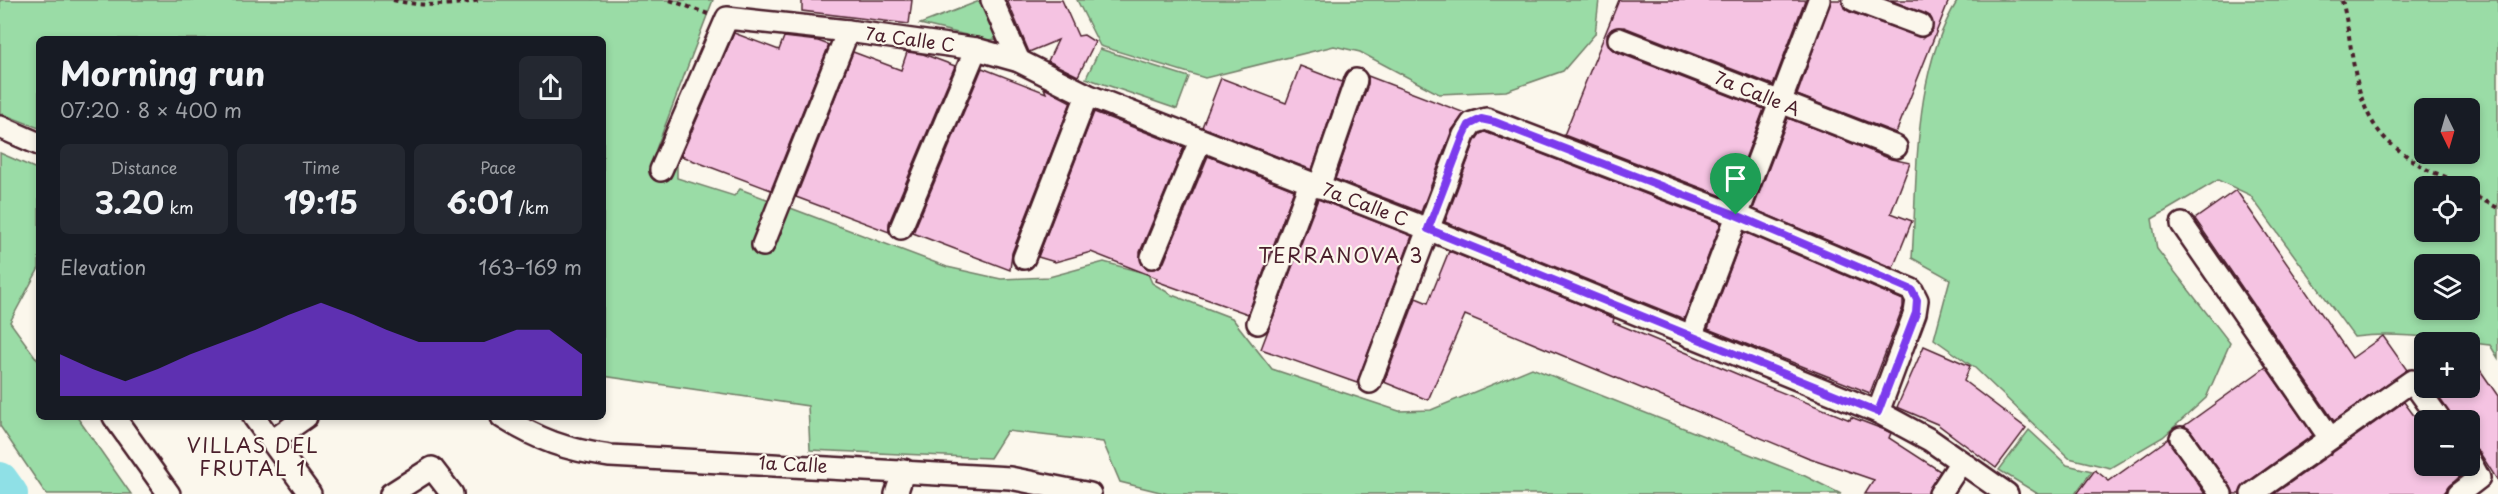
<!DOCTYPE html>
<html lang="en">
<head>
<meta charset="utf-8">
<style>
	:root { --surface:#171b24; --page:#242831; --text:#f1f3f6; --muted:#9ea1a6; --accent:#7c3aed }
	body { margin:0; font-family:"Playpen Sans",sans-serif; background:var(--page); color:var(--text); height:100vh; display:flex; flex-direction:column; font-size:22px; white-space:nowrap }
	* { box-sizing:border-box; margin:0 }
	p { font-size:20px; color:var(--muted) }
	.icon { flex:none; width:33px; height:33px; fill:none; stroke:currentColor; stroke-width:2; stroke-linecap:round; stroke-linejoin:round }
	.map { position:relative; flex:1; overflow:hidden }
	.details { position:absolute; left:36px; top:36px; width:570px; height:384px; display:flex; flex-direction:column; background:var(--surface); border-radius:9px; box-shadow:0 3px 9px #0003 }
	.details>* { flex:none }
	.needle { width:39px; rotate:175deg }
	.tools { position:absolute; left:2414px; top:98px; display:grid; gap:12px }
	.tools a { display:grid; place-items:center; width:66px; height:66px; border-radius:9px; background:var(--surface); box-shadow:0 3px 9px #0003; font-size:30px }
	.pin { position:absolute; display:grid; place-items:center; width:51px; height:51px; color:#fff; margin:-62px -26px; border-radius:50% 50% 50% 0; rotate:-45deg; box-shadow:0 0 6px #0007 }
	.pin .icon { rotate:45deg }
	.round { display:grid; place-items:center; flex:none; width:63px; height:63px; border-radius:9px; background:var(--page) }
	.headline { display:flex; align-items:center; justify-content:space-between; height:102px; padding:0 24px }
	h1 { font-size:33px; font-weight:700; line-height:45px }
	.stats { display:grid; grid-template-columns:repeat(3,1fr); gap:9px; height:102px; padding:6px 24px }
	.stats div { display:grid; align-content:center; border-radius:9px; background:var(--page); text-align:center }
	.stats b { font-size:30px; font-weight:700 }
	.stats small { font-size:16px; font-weight:400 }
	.stats p { font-size:16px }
	.chart { height:168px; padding:12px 24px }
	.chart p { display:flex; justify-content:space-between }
	.chart svg { width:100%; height:108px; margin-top:6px; fill:var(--accent); opacity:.7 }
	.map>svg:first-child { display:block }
</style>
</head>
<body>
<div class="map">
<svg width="2498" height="494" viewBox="0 0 2498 494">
	<rect width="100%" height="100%" fill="#fbf7ec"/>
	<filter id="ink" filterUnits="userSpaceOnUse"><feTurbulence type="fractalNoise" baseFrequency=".0167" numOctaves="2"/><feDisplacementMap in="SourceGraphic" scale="12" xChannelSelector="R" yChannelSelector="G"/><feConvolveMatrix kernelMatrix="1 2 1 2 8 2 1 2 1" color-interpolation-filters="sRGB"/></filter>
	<g filter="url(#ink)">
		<g fill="#9adca6" stroke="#727e68" stroke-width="1.5" fill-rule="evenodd">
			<path d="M0,0H713L655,152L677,164V178L734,196L740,189L947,267L1001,279L1049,277L1104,262L1148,274L1152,283L1172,295L1232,318L1272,369L1399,411L1431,410L1532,368L1805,476L1841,494H1168L1120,482L1103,442L1007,431L990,458L810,450L808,406L603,376V39H39V128L0,113Z"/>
			<path d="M982,0L999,30L996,39L987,40L920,24Z"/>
			<path d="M1077,0H1599L1595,34L1563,71L1506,91L1439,94L1360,52L1334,46L1205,78L1100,46Z"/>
			<path d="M1958,0H2498V358L2490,345C2446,340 2399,331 2354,337L2250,195L2218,180L2152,219L2157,249L2230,343L2206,398L2163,437L2110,468L2069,458L1975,368L1934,339L1950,279L1912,258C1918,174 1912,73 1958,0ZM2424,108H2469V153H2424ZM2424,186H2469V231H2424ZM2424,264H2469V309H2424Z"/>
			<path d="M1100,49L1189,77L1177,109L1086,78Z"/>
			<path d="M0,153L39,170V268L10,322L39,362V417H77L131,494H46L0,426Z"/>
			<path d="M2029,430L2067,465L2092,471L2075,494H2038L1999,470Z"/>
		</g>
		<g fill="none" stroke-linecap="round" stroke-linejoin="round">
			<path stroke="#8fe0e6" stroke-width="36" d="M0,480L10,494"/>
		</g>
		<g fill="#f5c3e2" stroke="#4a1f2b" stroke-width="1.5">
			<path d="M802,0H912L909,24L802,11Z"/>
			<path d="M1007,0H1062L1078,36L1084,35L1095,42L1078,76L1048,61L1058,40L1029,52Z"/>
			<path d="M1619,0H1805L1773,85L1624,27L1612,29L1607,35L1609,46L1614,51L1764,109L1730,199L1564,135Z"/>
			<path d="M1831,0H1842L1844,8L1850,12L1923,38L1933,29L1930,16L1890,0H1949L1896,133L1797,95Z"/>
			<path d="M734,33L779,50L784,37L818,41L829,45L771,190L681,156Z"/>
			<path d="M853,52L901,70L907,52L923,54L955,66L889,223V232L796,197Z"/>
			<path d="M1300,66L1342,82L1312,170L1202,127L1221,78L1286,103Z"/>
			<path d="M982,68L1046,93L1044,88L1071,102L1012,253L1010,270L913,233Z"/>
			<path d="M1368,76L1465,113L1452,130L1421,212L1335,179L1368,84Z"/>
			<path d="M1094,112L1184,147L1140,252L1142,264L1148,269L1159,267L1164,262L1208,156L1294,190L1248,314L1156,281L1157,278L1091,252L1055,262L1038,257Z"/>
			<path d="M1788,118L1891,159L1910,163L1891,213L1912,221L1893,268L1753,209Z"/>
			<path d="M1485,132L1721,223L1684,319L1445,222L1475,141L1480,134Z"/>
			<path d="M2236,190L2352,358L2383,336L2407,370L2334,421L2195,219Z"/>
			<path d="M1318,199L1412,236L1357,383L1261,349Z"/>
			<path d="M1744,232L1903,300V307L1870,393L1708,329Z"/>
			<path d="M1449,251L1614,318L1613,322L1761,384L1850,420L1851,417L1885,430L1891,433L1889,438L1940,471L1927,494H1865L1874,480L1807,457L1465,315L1428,400L1384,382L1416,298L1428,303Z"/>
			<path d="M1924,346L1970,366L1964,381L2026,428L1996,468L1937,424L1897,407Z"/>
			<path d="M2469,354L2498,396V481L2480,453L2469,444V420H2453L2432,387H2469Z"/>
			<path d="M2266,367L2313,435L2245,484L2239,494H2234L2231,487L2191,431L2184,426Z"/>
			<path d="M2404,402L2424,429V465H2451L2460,476L2443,494H2274Z"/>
			<path d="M2168,439L2205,494H2077L2095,470L2109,481Z"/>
		</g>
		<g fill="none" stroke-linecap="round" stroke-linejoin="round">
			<defs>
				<g id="street">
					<path d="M992,0L1019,61"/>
					<path d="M1854,0L1921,25"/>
					<path d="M1619,39L1896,147"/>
					<path d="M0,127L39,144"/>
					<path d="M661,170L727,18L848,31L976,49L1019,61L1087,95L1428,229L1878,412L1930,440L2007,494"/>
					<path d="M1319,187L1356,80"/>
					<path d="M2182,224L2330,438"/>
					<path d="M901,228L976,49"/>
					<path d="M763,245L848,31"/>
					<path d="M1152,257L1200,141"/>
					<path d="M1024,258L1087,95"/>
					<path d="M1258,323L1310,183"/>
					<path d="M1691,337L1819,0"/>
					<path d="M1370,382L1464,135L1472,123L1486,119L1736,215L1912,290L1917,300L1915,313L1878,412"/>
					<path d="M114,417L169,494"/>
					<path d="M254,417L310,494"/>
					<path d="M502,417C539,440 566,450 610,456L1010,478L1090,494"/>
					<path d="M2181,438L2221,494"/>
					<path d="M272,441L306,417"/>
					<path d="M391,494L432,468L452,494"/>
					<path d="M896,494L904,470"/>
					<path d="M1940,494L1961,462"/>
					<path d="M2252,494L2412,381L2440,420"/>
					<path d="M2458,494L2479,478L2469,460"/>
				</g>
			</defs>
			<use href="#street" stroke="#4a1f2b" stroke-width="26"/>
			<g stroke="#4a1f2b" stroke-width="4" stroke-dasharray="4.5 4.5" stroke-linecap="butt">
				<path d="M393,0C423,7 450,6 481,0"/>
				<path d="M670,0L708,14"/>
				<path d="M2342,0C2355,49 2350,114 2396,148C2406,155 2416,163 2426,169C2437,175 2451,176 2458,186"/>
				<path d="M2469,193L2498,208"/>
			</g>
			<use href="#street" stroke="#fbf7ec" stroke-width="21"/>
		</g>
	</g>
	<g fill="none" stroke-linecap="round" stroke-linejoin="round" filter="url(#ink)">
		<defs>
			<path id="route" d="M1481,119L1495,122L1736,215L1912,290L1917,300L1916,313L1878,412L1428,229L1464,135L1469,125Z"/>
		</defs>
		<use href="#route" stroke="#fff" stroke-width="12"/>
		<use href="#route" stroke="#7c3aed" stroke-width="8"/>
	</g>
	<g text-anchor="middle" stroke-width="4.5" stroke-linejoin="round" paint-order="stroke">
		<g font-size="18" fill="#4a1f2b" stroke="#fbf7ec">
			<text transform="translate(910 40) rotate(8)" y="6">7a Calle C</text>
			<text transform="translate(1757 94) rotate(22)" y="6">7a Calle A</text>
			<text transform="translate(1365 205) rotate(21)" y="6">7a Calle C</text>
			<text transform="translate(793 465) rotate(3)" y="6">1a Calle</text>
		</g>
		<g font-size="20" letter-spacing="1.5" fill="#4a1f2b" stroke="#fbf7ec">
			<text x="1341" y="263">TERRANOVA 3</text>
			<text x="253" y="453">VILLAS DEL<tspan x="253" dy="23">FRUTAL 1</tspan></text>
		</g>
	</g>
</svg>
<div class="tools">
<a><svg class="needle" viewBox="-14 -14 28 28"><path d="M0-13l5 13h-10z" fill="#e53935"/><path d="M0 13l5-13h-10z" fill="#9ea1a6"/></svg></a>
<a><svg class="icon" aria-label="locate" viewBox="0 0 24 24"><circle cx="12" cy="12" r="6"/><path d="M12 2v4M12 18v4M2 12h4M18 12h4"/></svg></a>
<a><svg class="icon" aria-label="layers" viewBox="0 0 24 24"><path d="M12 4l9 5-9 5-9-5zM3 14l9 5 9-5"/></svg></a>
<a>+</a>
<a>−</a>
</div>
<div class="pin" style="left:1736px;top:215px;background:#1e9e55"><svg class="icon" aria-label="arrive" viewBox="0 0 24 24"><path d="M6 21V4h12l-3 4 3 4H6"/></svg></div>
<section class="details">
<div class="headline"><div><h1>Morning run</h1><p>07:20 · 8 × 400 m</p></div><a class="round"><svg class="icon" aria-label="share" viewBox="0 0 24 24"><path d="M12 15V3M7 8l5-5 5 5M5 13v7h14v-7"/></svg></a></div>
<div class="stats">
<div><p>Distance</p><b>3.20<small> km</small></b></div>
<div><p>Time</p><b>19:15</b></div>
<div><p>Pace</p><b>6:01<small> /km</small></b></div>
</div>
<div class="chart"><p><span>Elevation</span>163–169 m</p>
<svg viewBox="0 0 160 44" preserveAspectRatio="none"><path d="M0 44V27L10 33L20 38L30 33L40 27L50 22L60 17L70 11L80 6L90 11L100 17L110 22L120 22L130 22L140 17L150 17L160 27V44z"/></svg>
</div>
</section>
</div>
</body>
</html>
